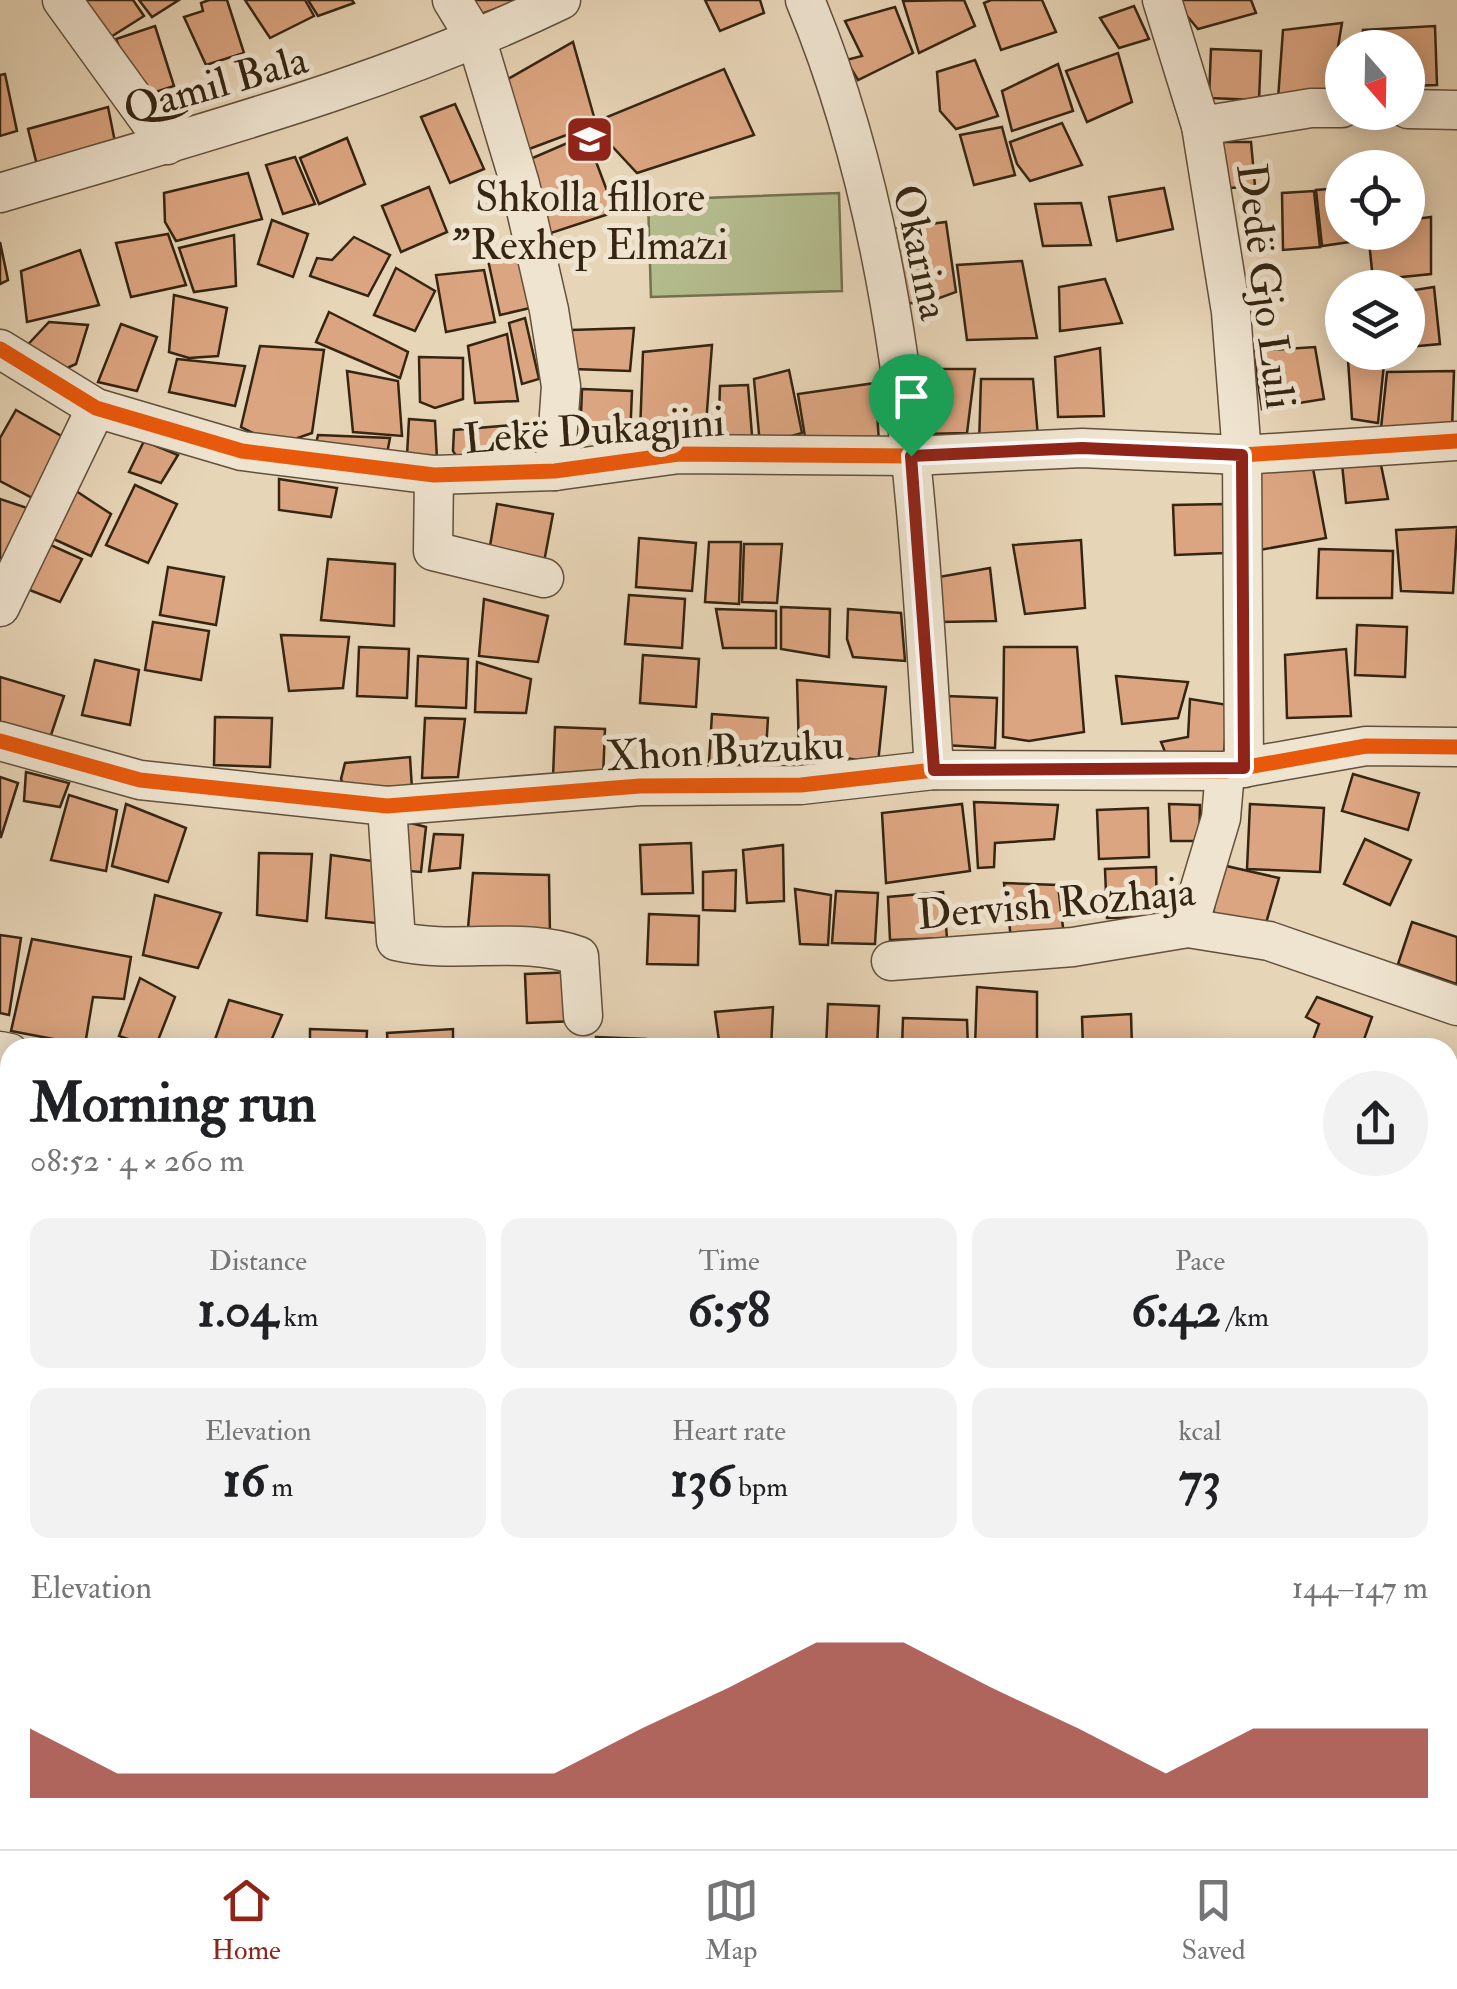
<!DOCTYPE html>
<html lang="en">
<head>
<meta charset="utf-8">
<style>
	:root { --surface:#fff; --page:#f2f2f2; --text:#202124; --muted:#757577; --line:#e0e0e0; --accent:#8f2418 }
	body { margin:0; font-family:"IM FELL Double Pica",serif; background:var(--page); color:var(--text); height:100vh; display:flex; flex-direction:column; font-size:38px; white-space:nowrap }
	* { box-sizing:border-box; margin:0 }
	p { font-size:32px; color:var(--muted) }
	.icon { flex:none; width:55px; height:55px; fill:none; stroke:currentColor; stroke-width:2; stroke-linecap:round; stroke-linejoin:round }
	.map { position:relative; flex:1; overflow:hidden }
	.drawer { position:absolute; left:0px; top:1038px; width:1458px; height:812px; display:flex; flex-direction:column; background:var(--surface); border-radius:30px 30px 0 0; box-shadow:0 5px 25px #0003 }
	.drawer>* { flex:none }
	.needle { width:65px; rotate:160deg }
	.fabs { position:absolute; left:1325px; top:30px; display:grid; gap:20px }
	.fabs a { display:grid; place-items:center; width:100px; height:100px; border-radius:50%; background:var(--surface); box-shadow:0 5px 25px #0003; font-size:50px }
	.pin { position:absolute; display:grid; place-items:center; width:85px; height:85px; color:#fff; margin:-102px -42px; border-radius:50% 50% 50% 0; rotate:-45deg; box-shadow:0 0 10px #0007 }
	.pin .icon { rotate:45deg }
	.round { display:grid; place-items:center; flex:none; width:105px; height:105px; border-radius:52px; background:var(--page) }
	.summary { display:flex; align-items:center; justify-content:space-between; height:170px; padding:0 30px }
	h1 { font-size:55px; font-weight:700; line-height:75px }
	.stats { display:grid; grid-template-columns:repeat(3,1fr); gap:15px; height:170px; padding:10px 30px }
	.stats div { display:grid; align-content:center; border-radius:20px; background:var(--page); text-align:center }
	.stats b { font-size:50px; font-weight:700 }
	.stats small { font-size:28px; font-weight:400 }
	.stats p { font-size:28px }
	.chart { height:280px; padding:20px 30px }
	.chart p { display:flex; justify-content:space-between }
	.chart svg { width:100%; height:180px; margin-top:10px; fill:var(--accent); opacity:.7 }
	.tab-bar { display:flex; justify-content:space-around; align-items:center; height:140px; border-top:2px solid var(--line); background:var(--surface); font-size:28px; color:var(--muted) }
	.tab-bar a { display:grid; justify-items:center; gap:5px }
	.tab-bar .selected { color:var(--accent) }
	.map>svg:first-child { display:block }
</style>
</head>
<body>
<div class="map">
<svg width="1457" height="1849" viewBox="0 0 1457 1849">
	<rect width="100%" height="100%" fill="#e7d5b7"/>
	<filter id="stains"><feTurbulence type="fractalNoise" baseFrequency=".002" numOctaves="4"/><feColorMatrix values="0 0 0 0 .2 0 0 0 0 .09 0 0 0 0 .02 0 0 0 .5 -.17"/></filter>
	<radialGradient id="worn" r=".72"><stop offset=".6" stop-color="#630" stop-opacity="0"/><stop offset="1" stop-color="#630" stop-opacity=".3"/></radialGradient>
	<path fill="#b4bd8f" stroke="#747150" stroke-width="2.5" d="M839,193L842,291L651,297L648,200Z"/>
	<g fill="#dca581" stroke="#352512" stroke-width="2.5">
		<path d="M82,0H133L144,16L109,38Z"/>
		<path d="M139,0H179L152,17Z"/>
		<path d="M209,0H227L244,53L206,65L184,17L203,11L201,3Z"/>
		<path d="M245,0H305L314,16L270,38Z"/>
		<path d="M308,0H352L354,3L318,16Z"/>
		<path d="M464,0H520L473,17Z"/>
		<path d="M705,0H760L764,13L720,31Z"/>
		<path d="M964,0L975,26L919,53L903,1Z"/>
		<path d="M991,0H1042L1056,32L1001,50L984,3Z"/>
		<path d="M1176,0H1251L1256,13L1198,29L1188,17L1183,18Z"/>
		<path d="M1134,6L1149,39L1119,48L1100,18Z"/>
		<path d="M895,7L913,53L858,80L846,60L862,56L845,21Z"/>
		<path d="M1342,23L1329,101L1278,99L1283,30Z"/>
		<path d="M155,26L174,86L140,97L116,39Z"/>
		<path d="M1435,26L1437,85L1408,86V48H1361L1363,30Z"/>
		<path d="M573,42L596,124L521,152L501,83Z"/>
		<path d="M1211,49L1261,51L1259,100L1209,98Z"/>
		<path d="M1118,53L1132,102L1087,122L1066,71Z"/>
		<path d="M975,60L998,116L956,129L940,111L937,72Z"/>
		<path d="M1058,64L1073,111L1012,131L1002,91Z"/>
		<path d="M724,69L754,135L637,173L610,144L607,117Z"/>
		<path d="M5,74L17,131L0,136V75Z"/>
		<path d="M455,104L484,169L450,183L421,117Z"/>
		<path d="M108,107L116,147L37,165L28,129Z"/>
		<path d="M1062,123L1082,165L1030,181L1017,164L1010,142Z"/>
		<path d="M1002,127L1015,175L974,185L960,135Z"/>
		<path d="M586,135L615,212L542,236L521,163Z"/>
		<path d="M347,138L365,184L319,204L300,158Z"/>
		<path d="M1213,142H1251L1255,186L1218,189Z"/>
		<path d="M295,157L315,204L283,214L266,165Z"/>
		<path d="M248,173L262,219L176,241L165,222L164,193Z"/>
		<path d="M429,187L447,232L401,252L382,206Z"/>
		<path d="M1164,188L1173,229L1117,241L1109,197Z"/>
		<path d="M1342,188V232H1363L1364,240L1322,246L1316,190Z"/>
		<path d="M1314,191L1320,247L1283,250L1282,193Z"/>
		<path d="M1081,203L1091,245L1043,246L1035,204Z"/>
		<path d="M1431,217V274L1373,280L1368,232H1408V220Z"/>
		<path d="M272,220L308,234L293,277L258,264Z"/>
		<path d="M946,222L956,292L923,304L896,302L882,230Z"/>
		<path d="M168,234L186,285L131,297L116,243Z"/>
		<path d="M234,235L236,286L194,292L179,248Z"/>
		<path d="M354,237L390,255L368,296L310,276L317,258L332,260Z"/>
		<path d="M0,242L8,280L0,284Z"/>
		<path d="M80,250L99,305L27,322L21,271Z"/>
		<path d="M518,254L530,308L500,315L488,260Z"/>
		<path d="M1022,261L1037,338L967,340L957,265Z"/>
		<path d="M396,268L435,291L415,331L374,315Z"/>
		<path d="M484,270L495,322L446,332L436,275Z"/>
		<path d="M1105,279L1122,323L1060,331L1059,287Z"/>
		<path d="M1434,287L1440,344L1408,347V291Z"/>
		<path d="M174,295L227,308L218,356L189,358L169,352Z"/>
		<path d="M329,312L408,352L400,378L316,342Z"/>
		<path d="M525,318L539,379L522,384L509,323Z"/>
		<path d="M49,322L88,325L76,364L56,373L21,352Z"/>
		<path d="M121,324L157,337L137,391L98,382Z"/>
		<path d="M634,328L630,371L573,369L571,330Z"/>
		<path d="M507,334L518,401L475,403L468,346Z"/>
		<path d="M712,345L706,424L640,433L643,352Z"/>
		<path d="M260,346L324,350L312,433L289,441L261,437L241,427Z"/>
		<path d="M1315,347L1324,399L1262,409L1253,351Z"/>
		<path d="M1100,348L1104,416L1058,417L1055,357Z"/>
		<path d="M419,357L463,358V399L435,408L420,402Z"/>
		<path d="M177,359L245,366L235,406L169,392Z"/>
		<path d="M1348,360L1367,367L1384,364L1378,423L1352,419Z"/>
		<path d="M918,369H975L967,433L922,434Z"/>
		<path d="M789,370L802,433L760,445L754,379Z"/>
		<path d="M347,371L398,381L402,436L353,432Z"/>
		<path d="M1454,371L1452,430L1381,428L1387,372Z"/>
		<path d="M981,379H1033L1038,437L979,445Z"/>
		<path d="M875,383L879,442L807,449L798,394Z"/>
		<path d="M748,385L753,448L718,446L720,386Z"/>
		<path d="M582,389L632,391L630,440L580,439Z"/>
		<path d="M16,410L72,442L44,504L0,481V438Z"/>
		<path d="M409,419L435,421L437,459L407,456Z"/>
		<path d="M535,423L538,463L460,462L453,451L454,430Z"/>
		<path d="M318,435L390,438L385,464L314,454Z"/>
		<path d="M144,441L178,455L161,483L129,472Z"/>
		<path d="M1312,463L1326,538L1254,551L1253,469Z"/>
		<path d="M1342,464L1381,465L1388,499L1346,503Z"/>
		<path d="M279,479L337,488L331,517L279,510Z"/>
		<path d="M67,485L111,514L91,556L47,536Z"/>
		<path d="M135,485L177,504L148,563L106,545Z"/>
		<path d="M0,499L33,510L15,563L0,558Z"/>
		<path d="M497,504L553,514L544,562L489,552Z"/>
		<path d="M1224,504L1225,553L1175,555L1173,505Z"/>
		<path d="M1457,527L1453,593L1401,591L1396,530Z"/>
		<path d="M639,538L696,543L692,591L636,587Z"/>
		<path d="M1081,540L1085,608L1025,614L1013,545Z"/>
		<path d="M44,542L82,559L60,602L27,589Z"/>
		<path d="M709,542H741L739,604L705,602Z"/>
		<path d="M744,544H782L777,603L742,602Z"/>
		<path d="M1319,549L1393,551L1392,598H1317Z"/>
		<path d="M328,559L395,564L394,626L321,620Z"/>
		<path d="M168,567L224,577L216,625L160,615Z"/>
		<path d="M990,568L996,621L939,622L933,578Z"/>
		<path d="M629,595L685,599L682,648L625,644Z"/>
		<path d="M484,599L548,616L538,662L479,656Z"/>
		<path d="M781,607L830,609L829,657L781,649Z"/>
		<path d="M716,609L776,611V648H723Z"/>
		<path d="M848,609L901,613L905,661L853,657L847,639Z"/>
		<path d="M153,622L209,631L201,680L145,670Z"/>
		<path d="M1357,625L1407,627L1405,677L1355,675Z"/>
		<path d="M281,635L349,637L343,688L289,691Z"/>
		<path d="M359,647L409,649L407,698L357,696Z"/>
		<path d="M1004,647H1077L1084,732L1029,741L1003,737Z"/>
		<path d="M1346,649L1351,716L1287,718L1285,655Z"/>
		<path d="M643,655L699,659L696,707L640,703Z"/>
		<path d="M418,656L468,659L466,708L416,706Z"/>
		<path d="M95,660L139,670L130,725L82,715Z"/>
		<path d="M477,662L531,679L526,713L475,712Z"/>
		<path d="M1116,676L1188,682L1178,718L1122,724Z"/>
		<path d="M0,677L64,696L48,744L0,732Z"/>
		<path d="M797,680L886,687L878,763L799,751Z"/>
		<path d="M946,696L997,698L995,748L944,745Z"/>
		<path d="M1190,699L1228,705L1224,753L1168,759L1161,742L1188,737Z"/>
		<path d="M712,714L768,718L765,766L709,762Z"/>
		<path d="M215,717L272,718L270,767L214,765Z"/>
		<path d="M425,718L465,719L458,777L422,778Z"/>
		<path d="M555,727L605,729L603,778L553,777Z"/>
		<path d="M410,757L412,789L345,788L341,779L345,763Z"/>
		<path d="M26,772L69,783L60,807L24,801Z"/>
		<path d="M1353,774L1419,793L1408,830L1342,811Z"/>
		<path d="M0,777L18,783L1,837H0Z"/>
		<path d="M69,795L117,810L106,871L51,860Z"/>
		<path d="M974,802L1058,805L1054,839L995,843L994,867L978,868Z"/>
		<path d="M126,804L186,828L168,882L112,866Z"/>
		<path d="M962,804L970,871L886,883L882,813Z"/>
		<path d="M1169,804L1200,805L1199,841H1171Z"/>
		<path d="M1250,804L1324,808L1320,872L1247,869Z"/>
		<path d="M1148,808L1149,857L1099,859L1097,810Z"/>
		<path d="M399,820L426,827L421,872L397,870Z"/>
		<path d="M434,834L463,835L460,868L429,871Z"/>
		<path d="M1365,839L1411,860L1390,905L1344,884Z"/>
		<path d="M691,843L693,893L642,894L640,845Z"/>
		<path d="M783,845L784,901L747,903L743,850Z"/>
		<path d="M259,853L312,854L307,921L257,915Z"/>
		<path d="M331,855L379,862L376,923L326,918Z"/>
		<path d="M1222,865L1279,878L1264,930L1213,914Z"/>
		<path d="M1156,867L1157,917L1107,918L1105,869Z"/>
		<path d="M736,870L735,911L703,910V872Z"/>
		<path d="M473,873L549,875L550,934L467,939Z"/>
		<path d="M1004,883L1058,885L1064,936L1011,938Z"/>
		<path d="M795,889L831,895L828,945L800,944Z"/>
		<path d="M836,891L878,893L875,944L832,943Z"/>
		<path d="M943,892L947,938L890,940L888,897Z"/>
		<path d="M155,895L221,913L198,968L143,955Z"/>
		<path d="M649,914L699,916L698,965L647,964Z"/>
		<path d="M1412,922L1457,937V984L1398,964Z"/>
		<path d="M0,935L21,938L9,1015L0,1013Z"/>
		<path d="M32,939L131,957L124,999L93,997L85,1045L11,1031Z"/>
		<path d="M576,972L577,1021L527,1023L525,974Z"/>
		<path d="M140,978L175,997L155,1048L119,1036Z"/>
		<path d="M977,987L1037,992V1048H975Z"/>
		<path d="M1317,997L1372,1017L1361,1048H1310L1319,1024L1306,1017Z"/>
		<path d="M229,1000L282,1015L268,1048H212Z"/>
		<path d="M828,1004L879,1006L877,1048H826Z"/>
		<path d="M773,1007L771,1048H720L715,1012Z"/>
		<path d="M1131,1014L1132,1048H1083L1082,1017Z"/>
		<path d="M903,1018L967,1020L968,1048H902Z"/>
		<path d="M310,1029L367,1031L366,1048H310Z"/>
		<path d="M453,1029V1048H388L387,1033Z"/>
		<path d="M596,1037L646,1039V1048H595Z"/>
		<path d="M0,1158L10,1159V1209L0,1208Z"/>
		<path d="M0,1216L10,1218V1270L5,1272L0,1271Z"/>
		<path d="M1457,1344V1406L1448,1402V1365Z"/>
		<path d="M10,1347V1389L0,1390V1348Z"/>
		<path d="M10,1746V1809L6,1810L0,1800V1751Z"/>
		<path d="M106,1840H172L164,1849H109L103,1843Z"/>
		<path d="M184,1840H204L212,1849H174Z"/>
		<path d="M311,1840H326L342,1849H306Z"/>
		<path d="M443,1840H474L472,1849H442Z"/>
		<path d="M1338,1840H1347L1385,1844L1383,1849H1335Z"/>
	</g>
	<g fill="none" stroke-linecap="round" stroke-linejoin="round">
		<defs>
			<g id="minor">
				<path d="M62,0L167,145"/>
				<path d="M452,0L477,41L520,184L549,310L561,386L555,471"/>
				<path d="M805,0C906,242 918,512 934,770"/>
				<path d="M1162,0L1201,126L1231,312L1242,455L1244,768"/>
				<path d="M1408,109L1457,110"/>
				<path d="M1201,126L1311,108H1342"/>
				<path d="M0,193C193,135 378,88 561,0"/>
				<path d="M0,349L96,408L242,451L434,475L555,471L679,454L911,456L1082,448L1242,455L1457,441"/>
				<path d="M434,475L433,551L544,578"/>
				<path d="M0,607L96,408"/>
				<path d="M0,741L140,780L387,806L640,786L801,785L934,770L1225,771L1366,746L1457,747"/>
				<path d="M387,806L396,941C456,955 522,935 579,956L583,1016"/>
				<path d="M1188,928L1221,818L1225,771"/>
				<path d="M891,961L1073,947L1188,928L1269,941L1457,1006"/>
				<path d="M0,1051L10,1053"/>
				<path d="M1448,1134L1457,1138"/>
				<path d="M1448,1248L1450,1249"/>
				<path d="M0,1296L10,1297"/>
				<path d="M0,1396L10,1395"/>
				<path d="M0,1587L10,1584"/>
				<path d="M1448,1652L1456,1644"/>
				<path d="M49,1840L57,1849"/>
				<path d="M483,1849L485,1840"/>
			</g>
		</defs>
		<use href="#minor" stroke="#62513b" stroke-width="41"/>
		<use href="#minor" stroke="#efe4d0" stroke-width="38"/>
		<defs>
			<g id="cycleway">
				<path d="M0,349L96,408L242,451L434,475L555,471L679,454L911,456L1082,448L1242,455L1457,441"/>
				<path d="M0,741L140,780L387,806L640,786L801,785L934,770L1225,771L1366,746L1457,747"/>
			</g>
		</defs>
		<use href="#cycleway" stroke="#efe4d0" stroke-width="21"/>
		<use href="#cycleway" stroke="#e8590c" stroke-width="15"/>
	</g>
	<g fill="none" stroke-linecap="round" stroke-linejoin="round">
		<defs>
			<path id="route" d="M1082,448L1242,455L1244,768L934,770L911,456Z"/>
		</defs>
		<use href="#route" stroke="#fff" stroke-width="20"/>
		<use href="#route" stroke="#8f2418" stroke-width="12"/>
	</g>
	<defs>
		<symbol id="school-square" viewBox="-11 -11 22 22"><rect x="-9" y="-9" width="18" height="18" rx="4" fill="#8f2418" stroke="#efe4d0"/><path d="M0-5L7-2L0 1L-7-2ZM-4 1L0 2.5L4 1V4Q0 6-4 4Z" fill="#fff"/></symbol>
	</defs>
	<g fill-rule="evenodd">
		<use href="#school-square" x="562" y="112" width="55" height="55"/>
	</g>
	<g text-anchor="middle" stroke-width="10" stroke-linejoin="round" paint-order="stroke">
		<g font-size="42" fill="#352512" stroke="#efe4d0">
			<text transform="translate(215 83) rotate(-16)" y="15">Qamil Bala</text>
			<text transform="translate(922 252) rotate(78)" y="15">Okarina</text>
			<text transform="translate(1267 286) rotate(83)" y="15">Dedë Gjo Luli</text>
			<text transform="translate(594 429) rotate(-4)" y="15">Lekë Dukagjini</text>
			<text transform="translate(725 749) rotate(-3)" y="15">Xhon Buzuku</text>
			<text transform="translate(1056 902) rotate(-5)" y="15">Dervish Rozhaja</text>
		</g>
		<g font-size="42" fill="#352512" stroke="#efe4d0">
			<text x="590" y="211">Shkolla fillore<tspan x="590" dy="48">"Rexhep Elmazi</tspan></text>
		</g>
	</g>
	<rect width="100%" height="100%" filter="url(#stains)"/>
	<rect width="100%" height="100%" fill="url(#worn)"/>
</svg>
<div class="fabs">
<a><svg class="needle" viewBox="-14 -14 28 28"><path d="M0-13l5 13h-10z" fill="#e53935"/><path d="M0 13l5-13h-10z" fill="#757577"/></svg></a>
<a><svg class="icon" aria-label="locate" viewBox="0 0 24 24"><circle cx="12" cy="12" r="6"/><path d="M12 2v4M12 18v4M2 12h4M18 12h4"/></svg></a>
<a><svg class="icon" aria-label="layers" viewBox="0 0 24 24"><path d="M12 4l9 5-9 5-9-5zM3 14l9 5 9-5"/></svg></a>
</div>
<div class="pin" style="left:911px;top:456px;background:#1e9e55"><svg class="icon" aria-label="arrive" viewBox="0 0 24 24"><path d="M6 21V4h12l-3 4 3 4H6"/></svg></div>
<section class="drawer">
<div class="summary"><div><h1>Morning run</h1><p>08:52 · 4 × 260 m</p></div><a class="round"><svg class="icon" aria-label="share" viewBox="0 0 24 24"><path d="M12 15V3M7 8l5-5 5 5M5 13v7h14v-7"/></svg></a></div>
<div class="stats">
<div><p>Distance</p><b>1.04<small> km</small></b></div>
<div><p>Time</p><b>6:58</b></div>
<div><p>Pace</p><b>6:42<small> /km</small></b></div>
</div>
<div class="stats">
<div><p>Elevation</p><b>16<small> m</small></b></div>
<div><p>Heart rate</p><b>136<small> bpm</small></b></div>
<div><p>kcal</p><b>73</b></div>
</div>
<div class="chart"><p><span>Elevation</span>144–147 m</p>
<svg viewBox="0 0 160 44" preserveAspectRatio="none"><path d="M0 44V27L10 38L20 38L30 38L40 38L50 38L60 38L70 27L80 17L90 6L100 6L110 17L120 27L130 38L140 27L150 27L160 27V44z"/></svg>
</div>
</section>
</div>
<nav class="tab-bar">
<a class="selected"><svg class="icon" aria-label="home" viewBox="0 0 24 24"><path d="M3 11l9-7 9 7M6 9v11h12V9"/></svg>Home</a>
<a><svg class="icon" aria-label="map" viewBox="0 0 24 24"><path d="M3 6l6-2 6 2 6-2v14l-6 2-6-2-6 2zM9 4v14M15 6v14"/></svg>Map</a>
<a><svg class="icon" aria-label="saved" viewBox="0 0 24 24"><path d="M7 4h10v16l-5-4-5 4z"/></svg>Saved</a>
</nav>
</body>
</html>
